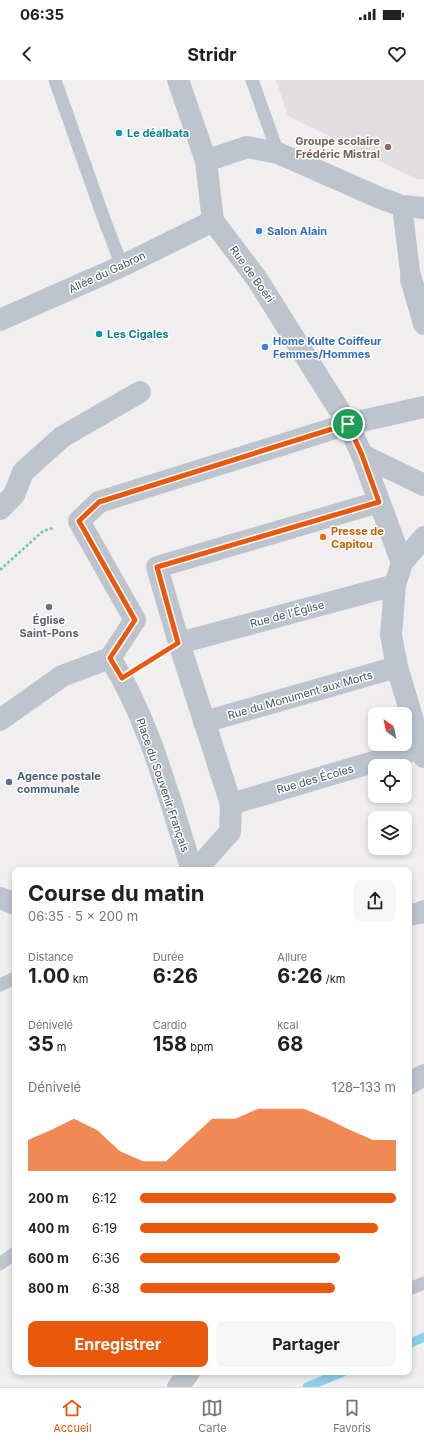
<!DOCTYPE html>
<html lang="fr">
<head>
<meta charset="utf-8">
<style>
	:root { --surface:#fff; --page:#f6f6f6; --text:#202124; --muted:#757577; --line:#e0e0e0; --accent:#ea580c }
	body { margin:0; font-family:Inter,sans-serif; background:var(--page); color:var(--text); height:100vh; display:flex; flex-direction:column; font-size:15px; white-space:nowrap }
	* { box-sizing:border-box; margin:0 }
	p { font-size:13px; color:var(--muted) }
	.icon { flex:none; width:22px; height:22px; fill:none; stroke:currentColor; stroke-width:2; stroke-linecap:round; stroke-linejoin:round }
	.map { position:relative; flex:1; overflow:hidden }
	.sheet { position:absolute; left:12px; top:787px; width:400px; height:508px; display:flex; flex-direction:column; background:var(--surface); border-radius:8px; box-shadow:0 2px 6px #0003 }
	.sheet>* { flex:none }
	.needle { width:26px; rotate:327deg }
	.controls { position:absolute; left:368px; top:627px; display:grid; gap:8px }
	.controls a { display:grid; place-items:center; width:44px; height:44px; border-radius:8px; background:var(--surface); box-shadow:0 2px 6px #0003; font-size:20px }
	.pin { position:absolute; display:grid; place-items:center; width:34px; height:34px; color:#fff; margin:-17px; border:2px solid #fff; border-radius:50%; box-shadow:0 1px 4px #0007 }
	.round { display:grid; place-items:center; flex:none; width:42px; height:42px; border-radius:8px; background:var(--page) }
	.overview { display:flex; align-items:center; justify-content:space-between; height:68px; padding:0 16px }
	h1 { font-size:22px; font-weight:700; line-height:30px }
	.stats { display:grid; grid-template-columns:repeat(3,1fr); gap:6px; height:68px; padding:4px 16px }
	.stats div { display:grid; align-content:center }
	.stats b { font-size:20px; font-weight:700 }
	.stats small { font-size:11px; font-weight:400 }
	.stats p { font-size:11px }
	.chart { height:112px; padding:8px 16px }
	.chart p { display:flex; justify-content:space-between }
	.chart svg { width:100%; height:72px; margin-top:4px; fill:var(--accent); opacity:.7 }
	.primary-button { display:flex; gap:8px; margin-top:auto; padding:8px 16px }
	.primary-button a { flex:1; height:46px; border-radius:8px; background:var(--accent); color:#fff; font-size:16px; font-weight:700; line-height:46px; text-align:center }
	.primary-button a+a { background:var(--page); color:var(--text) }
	ul { padding:0 16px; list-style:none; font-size:13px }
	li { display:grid; grid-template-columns:64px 48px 1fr; align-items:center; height:30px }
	li i { height:10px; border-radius:5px; background:var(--accent) }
	.status { display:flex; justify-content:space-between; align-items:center; height:28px; padding:0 20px; background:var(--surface); direction:ltr }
	.status svg { height:11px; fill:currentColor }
	header { display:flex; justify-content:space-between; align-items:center; height:52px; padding:0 16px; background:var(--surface); font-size:18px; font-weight:700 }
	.tabs { display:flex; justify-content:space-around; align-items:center; height:56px; border-top:1px solid var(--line); background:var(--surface); font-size:11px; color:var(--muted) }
	.tabs a { display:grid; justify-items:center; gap:2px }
	.tabs .selected { color:var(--accent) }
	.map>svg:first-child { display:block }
</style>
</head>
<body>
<div class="status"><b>06:35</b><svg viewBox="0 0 49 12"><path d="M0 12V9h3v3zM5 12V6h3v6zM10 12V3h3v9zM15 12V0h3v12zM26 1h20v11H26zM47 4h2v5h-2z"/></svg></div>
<header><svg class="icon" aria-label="back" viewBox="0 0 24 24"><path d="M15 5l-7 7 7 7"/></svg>Stridr<svg class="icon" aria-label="heart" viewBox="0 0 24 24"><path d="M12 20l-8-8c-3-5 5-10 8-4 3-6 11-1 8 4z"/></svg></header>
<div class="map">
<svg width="424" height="1307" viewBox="0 0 424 1307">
	<rect width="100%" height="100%" fill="#f0eeee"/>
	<path fill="#e1dfe0" d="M276,0H424V99H417L288,36Z"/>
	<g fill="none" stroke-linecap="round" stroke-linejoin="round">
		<g stroke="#8bd0e9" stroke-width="9">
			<path d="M409,1264L424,1257"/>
			<path d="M307,1307L343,1292"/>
		</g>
		<g stroke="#76caa6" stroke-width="2.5" stroke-dasharray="3 2" stroke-linecap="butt">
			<path d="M0,490L43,451L53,448"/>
			<path d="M145,583L154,578"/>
		</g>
		<g stroke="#bdc4cd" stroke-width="13">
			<path d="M55,0L104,139L122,186"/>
			<path d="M252,0L278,73"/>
			<path d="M0,905L15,898"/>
			<path d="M0,1184L15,1173"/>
			<path d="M409,1209L424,1203"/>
		</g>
		<path stroke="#bdc4cd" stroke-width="20" d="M402,126L411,199"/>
		<g stroke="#bdc4cd" stroke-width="22">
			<path d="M178,0L206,81L213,141L257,199L348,344L362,375L402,483"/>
			<path d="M206,81L247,67L278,73L380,118L402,126L424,128"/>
			<path d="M411,199L424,244"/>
			<path d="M0,240L122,186L213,141"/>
			<path d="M362,375L424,405"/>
			<path d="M0,429L14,415L23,392L62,357L140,312"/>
			<path d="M424,457L402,483L395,505L391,555L397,587L424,677"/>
			<path d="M179,563L395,505"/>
			<path d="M110,578C150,642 169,718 192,790"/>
			<path d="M0,640L62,596L110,578L135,540L79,441L99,422L348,344L424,327"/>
			<path d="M204,642L397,587"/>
			<path d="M231,724L421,668"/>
			<path d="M196,790L230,752L231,724L179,563L157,487L379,422"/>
			<path d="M0,818L15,824"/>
			<path d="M409,835L420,833L424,831"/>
			<path d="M409,1004L424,995"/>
			<path d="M178,1307L189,1292"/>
		</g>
	</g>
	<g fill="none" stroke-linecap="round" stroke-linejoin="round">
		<defs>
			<path id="route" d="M348,344L362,375L379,422L157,487L178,563L122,598L110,578L135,540L79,441L99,422Z"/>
		</defs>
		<use href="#route" stroke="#fff" stroke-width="8"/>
		<use href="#route" stroke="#ea580c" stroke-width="5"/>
	</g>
	<g fill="#0f9aa8" stroke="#fff" stroke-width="1.5">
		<circle cx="119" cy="53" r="4"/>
		<circle cx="99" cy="254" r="4"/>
	</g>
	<circle fill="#8d6e63" stroke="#fff" stroke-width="1.5" cx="388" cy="67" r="4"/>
	<g fill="#3f7fe0" stroke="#fff" stroke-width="1.5">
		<circle cx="259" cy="151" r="4"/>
		<circle cx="265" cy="267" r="4"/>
	</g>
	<circle fill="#e8710a" stroke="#fff" stroke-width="1.5" cx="323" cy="457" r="4"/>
	<circle fill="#6b7280" stroke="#fff" stroke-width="1.5" cx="49" cy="527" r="4"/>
	<circle fill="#5c6f8a" stroke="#fff" stroke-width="1.5" cx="9" cy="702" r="4"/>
	<g text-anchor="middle" stroke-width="3" stroke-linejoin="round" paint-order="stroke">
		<g font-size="11" font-weight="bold" fill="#0d838f" stroke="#fff" text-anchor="start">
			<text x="127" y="57">Le déalbata</text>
			<text x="107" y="258">Les Cigales</text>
		</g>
		<g font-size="11" font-weight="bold" fill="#785e54" stroke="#fff" text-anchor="end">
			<text x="380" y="65">Groupe scolaire<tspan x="380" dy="13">Frédéric Mistral</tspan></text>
		</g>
		<g font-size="11" font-weight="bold" fill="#366cbe" stroke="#fff" text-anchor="start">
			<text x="267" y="155">Salon Alain</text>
			<text x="273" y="265">Home Kulte Coiffeur<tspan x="273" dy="13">Femmes/Hommes</tspan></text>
		</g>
		<g font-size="11" fill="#47505b" stroke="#fff">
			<text transform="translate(107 192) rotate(-25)" y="4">Allée du Gabron</text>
			<text transform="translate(252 194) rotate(54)" y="4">Rue de Boéri</text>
			<text transform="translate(287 534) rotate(-15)" y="4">Rue de l'Église</text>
			<text transform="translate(300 615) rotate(-16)" y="4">Rue du Monument aux Morts</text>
			<text transform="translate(315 699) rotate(-16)" y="4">Rue des Écoles</text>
			<text transform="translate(163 705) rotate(71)" y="4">Place du Souvenir Français</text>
		</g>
		<g font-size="11" font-weight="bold" fill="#c56008" stroke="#fff" text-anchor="start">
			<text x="331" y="455">Presse de<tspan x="331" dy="13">Capitou</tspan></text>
		</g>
		<g font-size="11" font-weight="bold" fill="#5b616d" stroke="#fff">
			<text x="49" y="544">Église<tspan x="49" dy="13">Saint-Pons</tspan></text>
		</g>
		<g font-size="11" font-weight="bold" fill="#4e5e75" stroke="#fff" text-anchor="start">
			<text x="17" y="700">Agence postale<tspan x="17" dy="13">communale</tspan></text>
		</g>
	</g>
</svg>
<div class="controls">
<a><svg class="needle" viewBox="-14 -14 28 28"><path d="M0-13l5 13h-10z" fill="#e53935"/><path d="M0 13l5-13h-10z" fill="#757577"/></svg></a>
<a><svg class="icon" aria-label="locate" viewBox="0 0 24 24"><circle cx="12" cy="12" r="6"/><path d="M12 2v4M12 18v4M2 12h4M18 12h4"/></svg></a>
<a><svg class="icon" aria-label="layers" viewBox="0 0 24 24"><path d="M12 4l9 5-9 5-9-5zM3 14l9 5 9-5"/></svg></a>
</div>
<div class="pin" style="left:348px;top:344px;background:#1e9e55"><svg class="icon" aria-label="arrive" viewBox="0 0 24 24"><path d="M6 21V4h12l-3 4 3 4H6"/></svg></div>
<section class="sheet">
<div class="overview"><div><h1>Course du matin</h1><p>06:35 · 5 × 200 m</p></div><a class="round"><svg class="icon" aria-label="share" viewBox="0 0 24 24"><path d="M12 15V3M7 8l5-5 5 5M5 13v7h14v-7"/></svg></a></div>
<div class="stats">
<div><p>Distance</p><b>1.00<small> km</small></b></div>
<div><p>Durée</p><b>6:26</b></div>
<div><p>Allure</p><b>6:26<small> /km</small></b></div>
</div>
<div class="stats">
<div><p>Dénivelé</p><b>35<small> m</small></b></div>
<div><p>Cardio</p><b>158<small> bpm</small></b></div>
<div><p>kcal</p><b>68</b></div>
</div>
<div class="chart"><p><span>Dénivelé</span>128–133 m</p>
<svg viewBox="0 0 160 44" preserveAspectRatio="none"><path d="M0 44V25L10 19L20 12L30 19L40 32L50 38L60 38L70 25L80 12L90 12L100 6L110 6L120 6L130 12L140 19L150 25L160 25V44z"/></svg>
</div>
<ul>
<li><b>200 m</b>6:12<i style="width:100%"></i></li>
<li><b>400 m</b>6:19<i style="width:93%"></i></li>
<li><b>600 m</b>6:36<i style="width:78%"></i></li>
<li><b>800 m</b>6:38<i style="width:76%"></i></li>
</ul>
<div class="primary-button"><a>Enregistrer</a><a>Partager</a></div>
</section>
</div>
<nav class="tabs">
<a class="selected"><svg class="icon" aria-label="home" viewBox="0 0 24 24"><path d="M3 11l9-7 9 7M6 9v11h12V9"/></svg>Accueil</a>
<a><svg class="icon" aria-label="map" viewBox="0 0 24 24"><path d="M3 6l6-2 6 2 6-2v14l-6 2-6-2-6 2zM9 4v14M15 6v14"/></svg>Carte</a>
<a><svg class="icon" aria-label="saved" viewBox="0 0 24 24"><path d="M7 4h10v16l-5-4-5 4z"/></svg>Favoris</a>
</nav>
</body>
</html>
